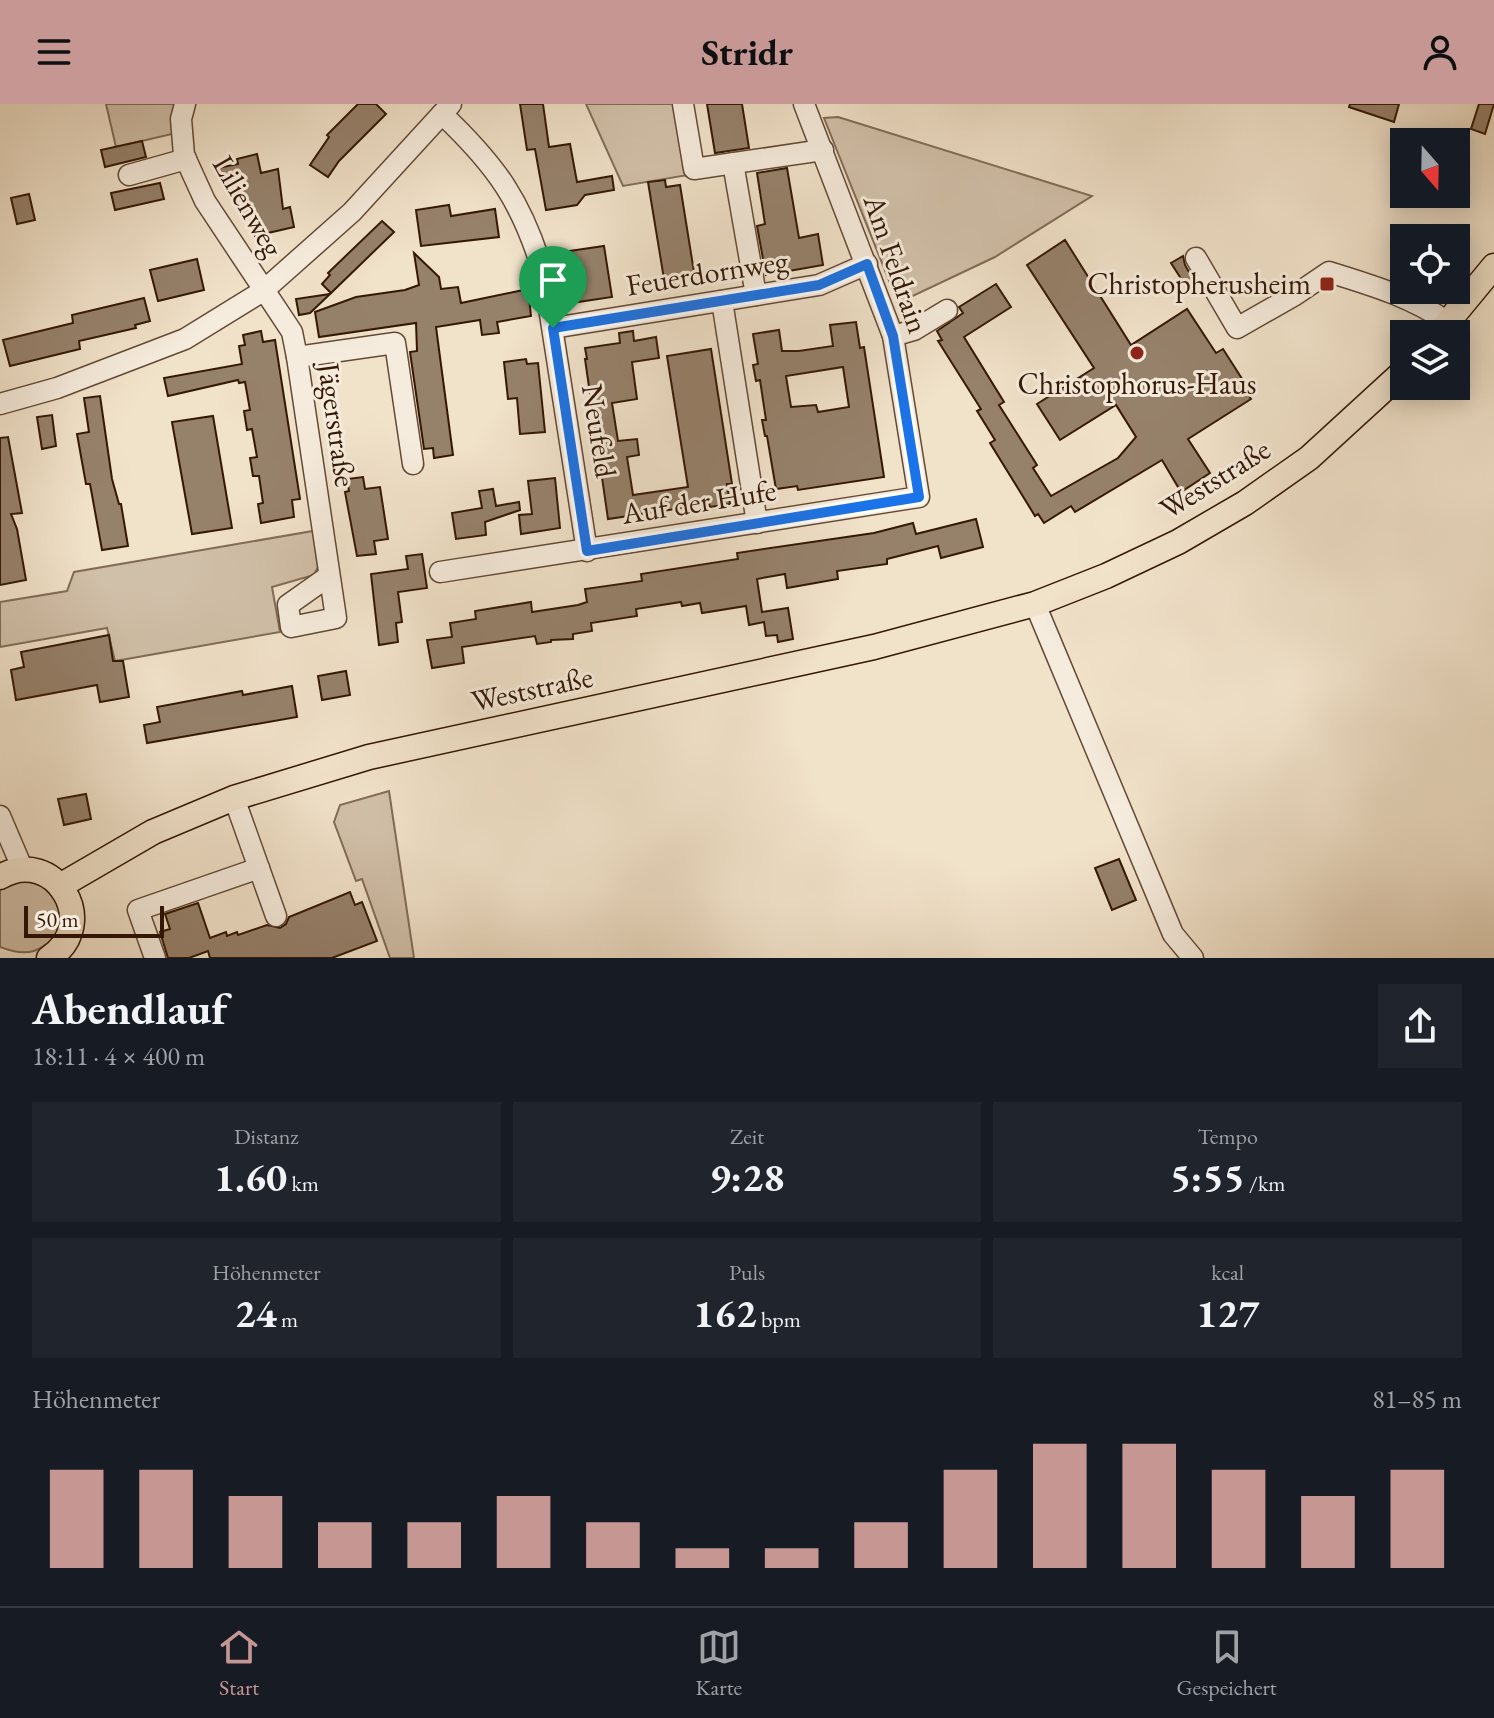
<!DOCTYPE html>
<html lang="de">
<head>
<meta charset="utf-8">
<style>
	:root { --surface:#171b24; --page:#20242c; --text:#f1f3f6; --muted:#9ea1a6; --line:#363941; --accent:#c59692 }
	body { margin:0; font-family:"EB Garamond",serif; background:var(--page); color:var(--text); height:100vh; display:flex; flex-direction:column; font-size:30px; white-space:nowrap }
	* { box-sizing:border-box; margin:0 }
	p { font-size:26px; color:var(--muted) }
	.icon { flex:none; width:44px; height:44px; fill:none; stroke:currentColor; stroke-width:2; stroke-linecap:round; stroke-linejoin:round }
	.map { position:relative; height:854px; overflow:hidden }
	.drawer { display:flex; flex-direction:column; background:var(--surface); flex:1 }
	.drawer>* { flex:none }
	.needle { width:52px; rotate:160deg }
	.tools { position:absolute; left:1390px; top:24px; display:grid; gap:16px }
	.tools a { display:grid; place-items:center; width:80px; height:80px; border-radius:0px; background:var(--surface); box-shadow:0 4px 20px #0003; font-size:40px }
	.scale { position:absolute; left:24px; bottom:20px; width:140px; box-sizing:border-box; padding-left:8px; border:4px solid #341805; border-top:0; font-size:22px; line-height:28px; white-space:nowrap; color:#341805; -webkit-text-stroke:6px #f6ecdd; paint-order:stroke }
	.pin { position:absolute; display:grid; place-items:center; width:68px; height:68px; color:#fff; margin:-82px -34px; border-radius:50% 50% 50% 0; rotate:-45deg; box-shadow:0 0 8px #0007 }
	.pin .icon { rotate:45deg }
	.round { display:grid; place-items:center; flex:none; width:84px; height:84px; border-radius:0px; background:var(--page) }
	.overview { display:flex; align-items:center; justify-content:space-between; height:136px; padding:0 32px }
	h1 { font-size:44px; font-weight:700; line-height:60px }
	.stats { display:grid; grid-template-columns:repeat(3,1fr); gap:12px; height:136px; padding:8px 32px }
	.stats div { display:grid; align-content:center; border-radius:0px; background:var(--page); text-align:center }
	.stats b { font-size:40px; font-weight:700 }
	.stats small { font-size:22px; font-weight:400 }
	.stats p { font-size:22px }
	.chart { height:224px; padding:16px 32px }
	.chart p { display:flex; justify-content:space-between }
	.chart svg { width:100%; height:144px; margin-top:8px; stroke:var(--accent); stroke-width:6 }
	header { display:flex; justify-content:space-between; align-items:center; height:104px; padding:0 32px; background:var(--accent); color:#111; font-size:36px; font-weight:700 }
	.tabs { display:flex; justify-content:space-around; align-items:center; height:112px; border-top:2px solid var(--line); background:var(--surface); font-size:22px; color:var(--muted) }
	.tabs a { display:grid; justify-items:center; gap:4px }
	.tabs .on { color:var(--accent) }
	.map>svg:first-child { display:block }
</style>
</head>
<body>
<header><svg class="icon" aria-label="menu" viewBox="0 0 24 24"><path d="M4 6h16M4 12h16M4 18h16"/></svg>Stridr<svg class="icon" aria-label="person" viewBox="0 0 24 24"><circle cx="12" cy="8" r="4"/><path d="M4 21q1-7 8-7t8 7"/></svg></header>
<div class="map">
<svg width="1494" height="854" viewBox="0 0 1494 854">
	<rect width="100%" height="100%" fill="#f1e2ca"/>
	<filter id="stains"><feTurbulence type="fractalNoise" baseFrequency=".0025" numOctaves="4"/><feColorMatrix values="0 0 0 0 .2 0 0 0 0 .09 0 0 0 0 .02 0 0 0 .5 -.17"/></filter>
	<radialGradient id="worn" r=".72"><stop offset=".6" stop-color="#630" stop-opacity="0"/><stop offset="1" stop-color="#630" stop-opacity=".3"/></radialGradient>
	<g fill="#d1c0a9" stroke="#826c57" stroke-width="2">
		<path d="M106,0H175L172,30L116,43Z"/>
		<path d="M586,0H676L688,71L623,82Z"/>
		<path d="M838,13L1092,92L995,153L898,199L824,14Z"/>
		<path d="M313,427L318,463L314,471L272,483L280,528L115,557L107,524L0,543V498L67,487L74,468Z"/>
		<path d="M389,687L414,854H390L362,775L356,777L334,718L340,701Z"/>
		<path d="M17,777C55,778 61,792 61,827C42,848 28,854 0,843V786Z"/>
	</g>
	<g fill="#96816b" stroke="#341805" stroke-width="2" fill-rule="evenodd">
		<path d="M358,0H376L386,10L339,57L328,73L310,61L329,33L327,31Z"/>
		<path d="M520,0H543L549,43L570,40L577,78L612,72L614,86L585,91L577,101L546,106L535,45L527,46Z"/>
		<path d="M707,0H742L749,44L715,49Z"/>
		<path d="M1350,0H1399L1394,18L1349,3Z"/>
		<path d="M1479,0H1494L1485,30L1471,25Z"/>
		<path d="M142,37L146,53L105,63L101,46Z"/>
		<path d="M257,50L261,69L278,65L283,105L290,103L294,123L255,132L250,113L244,114L239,95L233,96L228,77L222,79L218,64L238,60L237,55Z"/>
		<path d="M787,64L799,134L818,130L823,161L766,171L757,122L765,120L757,69Z"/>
		<path d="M665,76L666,83L680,81L694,168L683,170L684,178L665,181L648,78Z"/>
		<path d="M160,79L164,95L115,106L111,89Z"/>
		<path d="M29,90L35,116L17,120L11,94Z"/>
		<path d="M449,101L451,112L495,105L499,133L421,142L416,106Z"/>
		<path d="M382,117L394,128L331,189L322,180L330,171L328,169Z"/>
		<path d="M1065,136L1131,241L1187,205L1216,249L1223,245L1246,281L1243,283L1251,295L1188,335L1210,369L1181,388L1162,356L1075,408L1071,402L1044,419L1038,410L1035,412L990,339L995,336L977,307L981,305L938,237L942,236L937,227L963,209L959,203L996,180L1011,203L964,233L1004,298L999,301L1037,361L1033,364L1051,392L1118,354L1136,333L1116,301L1060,336L1037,300L1094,264L1027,161Z"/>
		<path d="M604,142L612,193L578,198L569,147Z"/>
		<path d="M414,149L439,173L441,185L458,183L461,199L528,185L531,212L497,218L499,229L482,231L480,216L436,223L453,351L434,354L433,344L424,345L410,248L417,247L416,219L319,233L315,208L356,193L405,186L419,181Z"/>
		<path d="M1183,152L1185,161L1197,182L1189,187L1171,159Z"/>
		<path d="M197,155L204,186L158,197L150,166Z"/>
		<path d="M330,190L310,209L299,211L296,195Z"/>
		<path d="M144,194L150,217L135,221L136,224L79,237L80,245L10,262L3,236L73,219L72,211Z"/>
		<path d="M856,218L860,244L864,243L884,373L798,386L797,382L776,385L767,332H765L762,316H766L760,276L756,277L753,261L758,260L753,230L779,226L782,247H799L833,242L830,221ZM843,263L849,303L818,308L816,301L791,303L786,272Z"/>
		<path d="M261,227L263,238L275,236L300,395L292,396L294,413L261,419L258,400L263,399L259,372H253L250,354L257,353L252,325L247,326L244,307L250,306L245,278L239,279L238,276L168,292L164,274L242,260L239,242L245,241L243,231Z"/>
		<path d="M633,227L634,237L656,233L659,254L632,258L637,295L612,299L618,337L637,335L639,351L627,353L633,391L688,383L667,252L711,245L732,380H727L730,400L710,403L709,400L608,415L585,255H587L585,244L620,239L619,229Z"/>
		<path d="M526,255L527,260L538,259L545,328L520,330L517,294L508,295L504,258Z"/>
		<path d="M100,292L112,375L119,400H121L128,442L102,446L90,380H86L77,330L89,328L84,294Z"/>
		<path d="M52,311L56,342L42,345L37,313Z"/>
		<path d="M213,312L232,424L192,430L172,318Z"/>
		<path d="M8,333L22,409L11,410L17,425L26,476L0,481V334Z"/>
		<path d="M363,373L365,385L380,383L388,435L374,437L376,450L357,452L345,388L349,387L347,375Z"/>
		<path d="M555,374L560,424L521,430L519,411L532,410L528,377Z"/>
		<path d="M493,385L496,402L519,398L520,406L485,418L486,431L456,435L452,409L482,404L479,387Z"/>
		<path d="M976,415L983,443L941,454L938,442L887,455V460L837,467L838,475L787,484L785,470L757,475L762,508L788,504L793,535L778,538L777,531L766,532L764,518L749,521L746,502L702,509L700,499L682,502L681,498L636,505L637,512L591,519L592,527L573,530V535L551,536V538L537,540L535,532L462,543L464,559L432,564L427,536L452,533L450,519L476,515L475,507L531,498L532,508L578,501L587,498L585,485L642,477L641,470L738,455L737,449L874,429L913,419L916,430Z"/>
		<path d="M422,450L427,484L398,488L402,518L396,519L398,538L379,541L371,470L408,465L406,452Z"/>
		<path d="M109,531L113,557H123L129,593L100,598L97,581L16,596L11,566L24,563L21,548Z"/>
		<path d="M346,567L350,591L322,596L318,572Z"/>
		<path d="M292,582L297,613L147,639L144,621L160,618L157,603L242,587L243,591Z"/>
		<path d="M86,690L91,715L64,721L58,695Z"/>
		<path d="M1119,755L1136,796L1112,806L1095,764Z"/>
		<path d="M350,788L355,801L362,798L377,837L332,854H210L208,847L189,854H168L160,828L170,825L165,810L198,799L210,834L226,828L227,832L237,828L238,831L267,821L280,824L286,820L289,813Z"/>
	</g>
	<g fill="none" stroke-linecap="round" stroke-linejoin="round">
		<defs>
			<g id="minor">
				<path d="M185,0L181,15L184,51L205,97L292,228L297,253L336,514L291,523L288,501L329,472"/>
				<path d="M683,0L694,65L823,46"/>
				<path d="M442,10C497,62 523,99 544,172L587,447"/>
				<path d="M733,59L756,191"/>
				<path d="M129,71L186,55"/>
				<path d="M1196,154L1237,224L1295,191L1329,168C1371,181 1412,193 1449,219"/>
				<path d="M722,197L757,419"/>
				<path d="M553,224L819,181L867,160"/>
				<path d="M893,232L914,226L947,206"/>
				<path d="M297,253L395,239L413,360"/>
				<path d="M0,300L57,284L185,235L263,187L352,108L451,0"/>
				<path d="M440,468L919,393L893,232L804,0"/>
				<path d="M1035,500L1173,830L1193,854"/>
				<path d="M234,694L276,812"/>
				<path d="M0,712L23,766"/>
				<path d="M155,854L138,806L259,764"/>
			</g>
			<g id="major">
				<path d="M1438,230L1494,162"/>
				<path d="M0,773C54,741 102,820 49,854"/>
				<path d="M60,782L153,728L234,694L369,653L874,543L1035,500L1106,472L1178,438L1245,399L1309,354L1404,267"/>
			</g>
		</defs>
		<use href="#minor" stroke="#634a36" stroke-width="23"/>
		<use href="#major" stroke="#341805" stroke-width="27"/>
		<use href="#minor" stroke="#f6ecdd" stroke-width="20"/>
		<use href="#major" stroke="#f1e2ca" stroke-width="24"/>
	</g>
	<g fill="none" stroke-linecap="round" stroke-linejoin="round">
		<defs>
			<path id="route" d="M867,160L893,232L919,393L587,447L553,224L819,181Z"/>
		</defs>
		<use href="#route" stroke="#fff" stroke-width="16"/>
		<use href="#route" stroke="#1a73e8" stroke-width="10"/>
	</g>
	<g fill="#8f2418" stroke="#f6ecdd" stroke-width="3">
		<rect x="1319" y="172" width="16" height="16" rx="4"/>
		<circle cx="1137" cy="249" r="8"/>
	</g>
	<g text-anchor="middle" stroke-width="6" stroke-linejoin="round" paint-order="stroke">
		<g font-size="30" fill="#341805" stroke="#f6ecdd">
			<text transform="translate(248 102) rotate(60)" y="10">Lilienweg</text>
			<text transform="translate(896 160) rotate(71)" y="10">Am Feldrain</text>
			<text transform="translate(707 169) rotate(-9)" y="10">Feuerdornweg</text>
			<text transform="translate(337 321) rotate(82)" y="10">Jägerstraße</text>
			<text transform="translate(599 327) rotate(81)" y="10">Neufeld</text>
			<text transform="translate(1215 375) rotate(-32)" y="10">Weststraße</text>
			<text transform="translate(699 398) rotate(-9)" y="10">Auf der Hufe</text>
			<text transform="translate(532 585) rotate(-12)" y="10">Weststraße</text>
		</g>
		<g font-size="30" fill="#341805" stroke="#f6ecdd" text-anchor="end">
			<text x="1311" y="190">Christopherusheim</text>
			<text x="1137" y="290" text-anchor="middle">Christophorus-Haus</text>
		</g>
	</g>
	<rect width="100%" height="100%" filter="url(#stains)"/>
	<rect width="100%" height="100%" fill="url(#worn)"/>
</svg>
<div class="tools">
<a><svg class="needle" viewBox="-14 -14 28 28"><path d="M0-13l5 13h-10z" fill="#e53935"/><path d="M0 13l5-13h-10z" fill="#9ea1a6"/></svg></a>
<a><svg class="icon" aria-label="locate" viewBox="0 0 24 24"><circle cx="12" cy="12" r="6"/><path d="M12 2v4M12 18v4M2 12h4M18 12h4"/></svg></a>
<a><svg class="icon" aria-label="layers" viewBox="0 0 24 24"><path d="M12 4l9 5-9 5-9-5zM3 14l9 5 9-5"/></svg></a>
</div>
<div class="scale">50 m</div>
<div class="pin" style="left:553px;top:224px;background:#1e9e55"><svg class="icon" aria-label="arrive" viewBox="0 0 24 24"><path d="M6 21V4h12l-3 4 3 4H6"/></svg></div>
</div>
<section class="drawer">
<div class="overview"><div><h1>Abendlauf</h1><p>18:11 · 4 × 400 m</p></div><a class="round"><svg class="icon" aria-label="share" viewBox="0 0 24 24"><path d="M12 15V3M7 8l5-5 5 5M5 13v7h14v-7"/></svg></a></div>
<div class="stats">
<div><p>Distanz</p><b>1.60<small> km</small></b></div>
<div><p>Zeit</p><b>9:28</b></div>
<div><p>Tempo</p><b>5:55<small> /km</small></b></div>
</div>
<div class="stats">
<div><p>Höhenmeter</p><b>24<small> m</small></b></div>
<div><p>Puls</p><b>162<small> bpm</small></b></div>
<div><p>kcal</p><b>127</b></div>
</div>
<div class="chart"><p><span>Höhenmeter</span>81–85 m</p>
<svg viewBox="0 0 160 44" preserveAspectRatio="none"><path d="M5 44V14M15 44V14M25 44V22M35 44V30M45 44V30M55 44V22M65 44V30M75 44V38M85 44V38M95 44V30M105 44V14M115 44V6M125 44V6M135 44V14M145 44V22M155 44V14"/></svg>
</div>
</section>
<nav class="tabs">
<a class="on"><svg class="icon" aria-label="home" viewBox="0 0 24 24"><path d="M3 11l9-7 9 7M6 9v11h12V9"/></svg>Start</a>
<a><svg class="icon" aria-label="map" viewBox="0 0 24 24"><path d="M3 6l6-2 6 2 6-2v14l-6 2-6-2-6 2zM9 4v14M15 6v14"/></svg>Karte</a>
<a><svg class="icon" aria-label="saved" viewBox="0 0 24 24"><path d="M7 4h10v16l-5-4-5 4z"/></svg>Gespeichert</a>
</nav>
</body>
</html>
